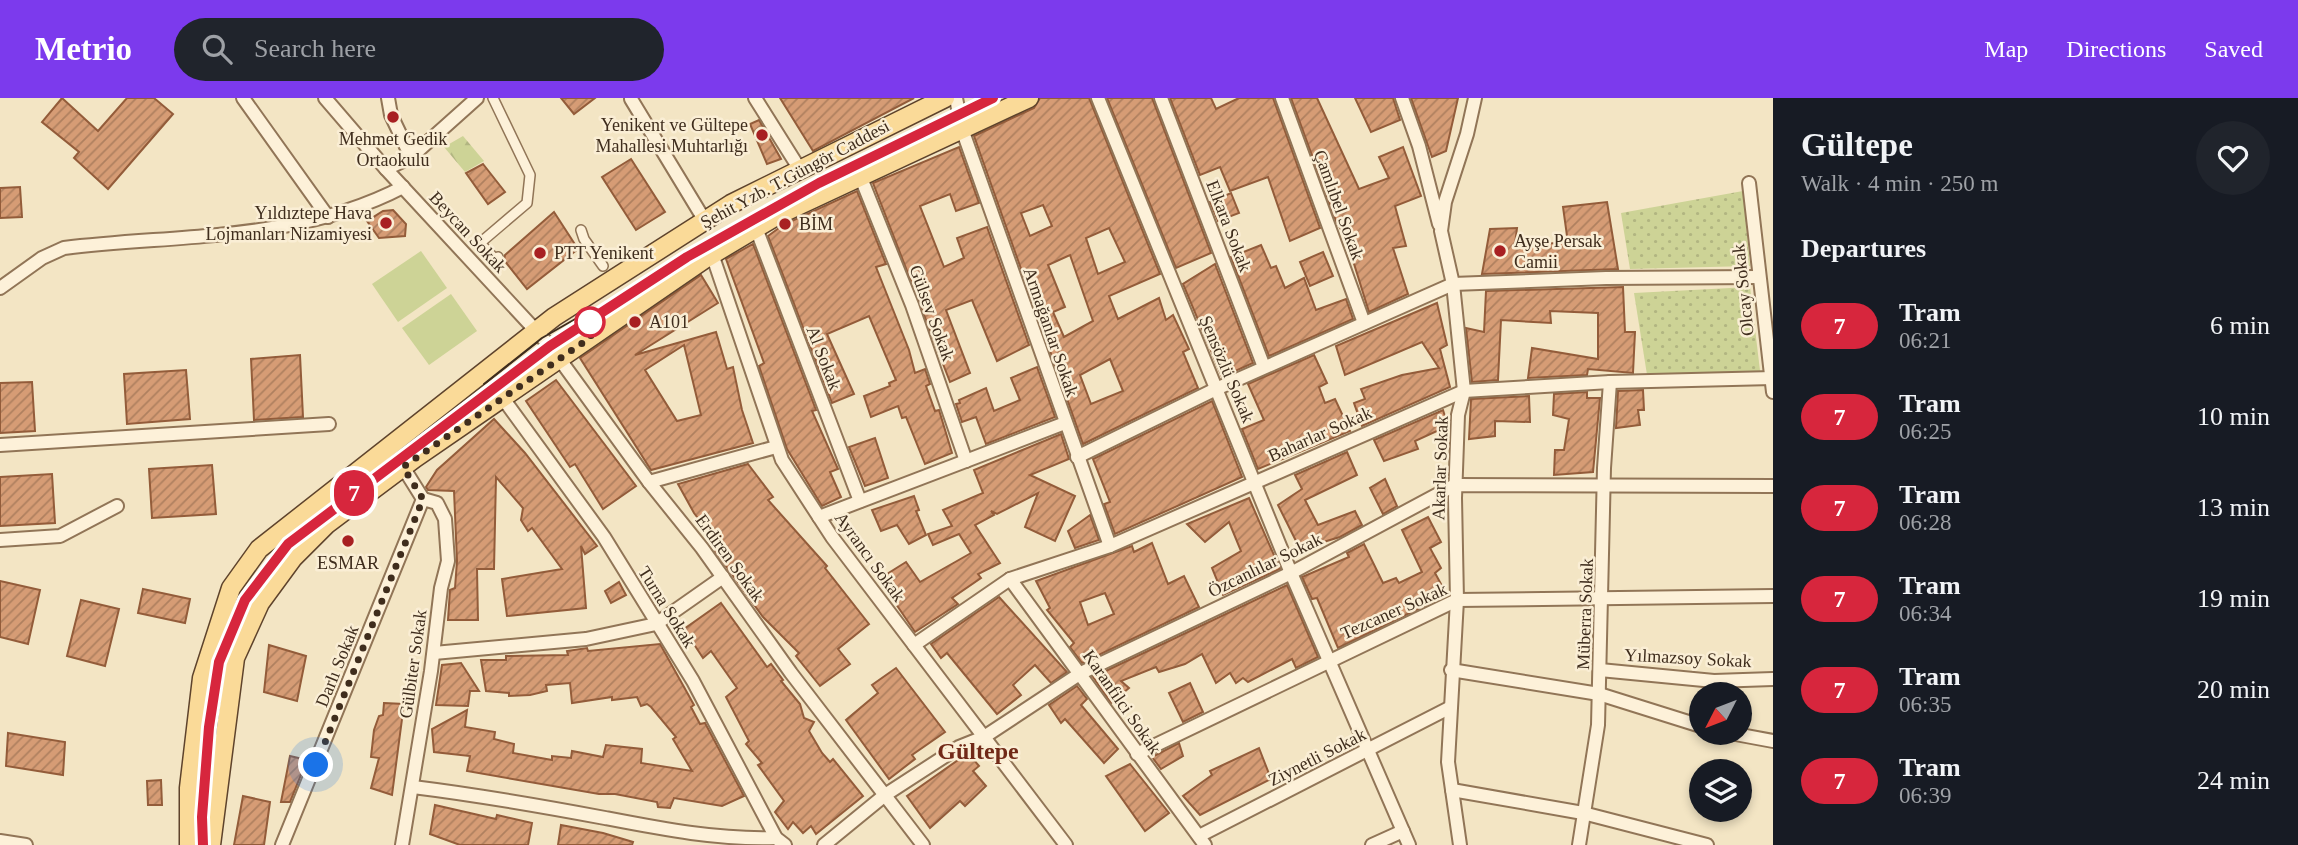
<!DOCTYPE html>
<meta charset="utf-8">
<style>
body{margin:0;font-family:Georgia,serif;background:#20242c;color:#f1f3f6;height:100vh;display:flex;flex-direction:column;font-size:26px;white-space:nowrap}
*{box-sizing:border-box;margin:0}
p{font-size:23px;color:#9ea1a6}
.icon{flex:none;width:38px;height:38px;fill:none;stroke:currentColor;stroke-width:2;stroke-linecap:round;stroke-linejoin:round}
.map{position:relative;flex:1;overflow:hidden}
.details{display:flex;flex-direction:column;background:#171b24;width:525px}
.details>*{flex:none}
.badge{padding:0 14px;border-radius:23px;font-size:24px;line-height:46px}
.needle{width:46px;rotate:228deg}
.tools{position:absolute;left:1689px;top:584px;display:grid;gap:14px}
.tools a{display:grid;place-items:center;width:63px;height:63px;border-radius:50%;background:#171b24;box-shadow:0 4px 10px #0003;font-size:35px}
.you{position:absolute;width:35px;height:35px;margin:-18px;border:5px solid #fff;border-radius:50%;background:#1a73e8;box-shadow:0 0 0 10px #1a73e833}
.map>.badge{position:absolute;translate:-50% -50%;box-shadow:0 0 0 4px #fff}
h2{padding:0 28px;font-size:26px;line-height:63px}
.round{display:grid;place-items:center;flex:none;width:74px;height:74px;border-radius:37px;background:#20242c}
.summary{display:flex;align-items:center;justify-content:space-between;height:119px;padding:0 28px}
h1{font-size:33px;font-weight:700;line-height:52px}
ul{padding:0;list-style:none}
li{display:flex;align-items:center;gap:21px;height:91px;padding:0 28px}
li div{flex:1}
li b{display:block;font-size:26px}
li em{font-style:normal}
li .badge{min-width:77px;font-weight:700;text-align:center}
header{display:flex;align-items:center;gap:42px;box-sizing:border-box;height:98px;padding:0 35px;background:#7c3aed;color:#fff}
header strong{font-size:33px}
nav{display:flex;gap:38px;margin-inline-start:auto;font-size:24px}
.search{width:490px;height:63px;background:#20242c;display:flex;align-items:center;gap:18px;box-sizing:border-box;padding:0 24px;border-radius:38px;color:#9ea1a6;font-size:26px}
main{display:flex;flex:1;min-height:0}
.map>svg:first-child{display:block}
</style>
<header>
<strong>Metrio</strong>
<div class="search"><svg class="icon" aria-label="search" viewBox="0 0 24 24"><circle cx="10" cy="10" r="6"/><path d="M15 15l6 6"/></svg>Search here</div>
<nav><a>Map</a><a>Directions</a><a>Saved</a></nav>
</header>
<main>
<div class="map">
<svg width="1773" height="747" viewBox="0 0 1773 747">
<defs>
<pattern id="green-dots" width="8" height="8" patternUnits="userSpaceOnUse" patternTransform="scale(1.75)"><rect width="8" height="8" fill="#cdd396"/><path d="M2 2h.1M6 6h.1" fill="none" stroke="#b1b581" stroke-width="1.8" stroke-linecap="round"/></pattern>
<pattern id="forest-firs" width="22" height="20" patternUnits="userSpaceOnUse" patternTransform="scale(1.75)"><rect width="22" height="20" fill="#cdd396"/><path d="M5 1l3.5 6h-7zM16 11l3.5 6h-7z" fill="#b1b581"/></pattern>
<pattern id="building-hatch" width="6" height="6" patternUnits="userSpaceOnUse" patternTransform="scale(1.75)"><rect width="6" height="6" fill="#d69c75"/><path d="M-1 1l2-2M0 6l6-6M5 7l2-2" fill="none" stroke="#af805f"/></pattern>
</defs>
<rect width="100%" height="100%" fill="#f3e5c4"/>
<g fill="url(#green-dots)">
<polygon points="1743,93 1750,168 1630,171 1621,115"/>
<polygon points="1750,189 1761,281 1648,283 1634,195"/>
</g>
<polygon fill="url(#forest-firs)" points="463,38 484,63 465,74 444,49"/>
<g fill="#cdd396">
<polygon points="421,153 447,190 398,224 372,186"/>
<polygon points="451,196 477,233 429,267 402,230"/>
</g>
<g fill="url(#building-hatch)" stroke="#935c3a" stroke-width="2" fill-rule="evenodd">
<polygon points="62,0 98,33 127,0 154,0 173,16 108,91 74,60 79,54 42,24"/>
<polygon points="561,0 595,0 574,16"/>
<polygon points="780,0 914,0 813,53"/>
<path d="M 1040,0 L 1089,0 L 1160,176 L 1109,198 L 1118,221 L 1159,200 L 1166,222 L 1173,217 L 1189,251 L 1183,254 L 1198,290 L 1083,346 L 974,38 L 1034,10 ZM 1043,107 L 1052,128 L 1030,138 L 1021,115 ZM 1109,130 L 1125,164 L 1098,176 L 1086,140 ZM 1070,157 L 1093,223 L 1064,239 L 1053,214 L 1065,209 L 1048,167 ZM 1110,261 L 1123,293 L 1091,306 L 1080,277 Z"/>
<polygon points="1107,0 1152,0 1211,155 1176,170"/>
<polygon points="1170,0 1211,0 1216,11 1239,0 1273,0 1320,130 1290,143 1268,79 1230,93 1220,69 1200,77"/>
<polygon points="1291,0 1317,0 1359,91 1389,80 1379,59 1403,49 1421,98 1395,108 1406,148 1393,150 1408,196 1369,214 1346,140 1336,123"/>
<polygon points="1355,0 1393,0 1400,22 1371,34"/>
<polygon points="1411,0 1458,0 1446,53 1432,59"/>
<polygon points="759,22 781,61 767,66 750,26"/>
<polygon points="959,49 979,105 956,113 950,96 920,108 944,169 964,160 957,140 987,129 1029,247 997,263 972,202 946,212 970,275 950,284 873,85"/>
<polygon points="631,61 665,114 636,132 602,79"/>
<polygon points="483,66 505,94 488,106 466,75"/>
<polygon points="20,89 22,119 0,120 0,90"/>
<polygon points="857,93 886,166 876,169 909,252 915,275 925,271 930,286 926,288 935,313 939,312 952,355 925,366 906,319 902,320 898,308 871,319 864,298 890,288 889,285 896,282 869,218 827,236 854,296 832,305 768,138 783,127"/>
<polygon points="1231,95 1239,115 1218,123 1210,104"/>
<polygon points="1607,104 1618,171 1482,176 1490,131 1517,130 1515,146 1568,145 1563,109"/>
<polygon points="393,112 406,126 405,138 379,140 367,123 383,113"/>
<polygon points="554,114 578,151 527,191 504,162 505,157"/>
<polygon points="753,146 816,312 812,313 838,371 830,374 841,399 822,408 787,351 759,268 764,265 726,161"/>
<polygon points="1261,147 1271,170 1276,168 1285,190 1304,180 1316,212 1346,201 1353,221 1269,258 1231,159"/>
<polygon points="1323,154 1333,178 1310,188 1300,164"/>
<polygon points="1215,166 1253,265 1222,279 1183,186"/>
<path d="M 701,177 L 718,205 L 635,257 L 716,234 L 727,271 L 733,269 L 742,312 L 753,345 L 651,372 L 580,260 ZM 684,247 L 701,317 L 677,323 L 645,272 Z"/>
<polygon points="1623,189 1625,234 1635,234 1633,275 1588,271 1587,277 1528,280 1532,250 1598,261 1598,215 1550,213 1551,225 1501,222 1498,282 1472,284 1466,230 1484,234 1486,193"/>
<polygon points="1437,205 1447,247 1440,251 1450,289 1362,328 1354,305 1365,301 1361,291 1402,277 1439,270 1422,244 1345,277 1336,248"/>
<polygon points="300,257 303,319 254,322 251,261"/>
<polygon points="1314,257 1327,285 1319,289 1325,305 1335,301 1350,333 1258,371 1242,331 1264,322 1248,286"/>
<polygon points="1037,269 1055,319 986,346 976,319 962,324 956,306 960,305 959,302 986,290 994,313 1020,302 1011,280"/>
<polygon points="186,272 190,321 127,326 124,276"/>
<polygon points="556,282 636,388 603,411 575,366 570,369 526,303"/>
<polygon points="32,284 35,333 0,335 0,285"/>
<polygon points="1643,292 1644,312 1638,312 1640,327 1616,330 1618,293"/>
<polygon points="1587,294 1587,300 1600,300 1593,374 1554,377 1555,352 1564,352 1569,321 1553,317 1554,296"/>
<polygon points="1529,298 1530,324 1495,323 1495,338 1469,341 1471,301"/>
<polygon points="1212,303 1242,379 1115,436 1104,406 1110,404 1093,361"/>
<polygon points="1443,312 1448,328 1415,343 1418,351 1384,363 1374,342"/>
<polygon points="494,321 525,355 597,448 585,456 581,448 586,510 507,518 502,481 562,471 532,430 528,433 521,422 523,410 496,379 494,471 477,471 478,522 448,522 450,492 455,490 457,463 454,393 428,392 426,389 437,372"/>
<polygon points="1061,336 1069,361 1030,377 1075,398 1055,443 1025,429 1038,395 997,416 991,413 994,417 975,427 1000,465 978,476 981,480 952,500 958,506 915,534 879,481 906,464 920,484 971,455 959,436 933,447 928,436 952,428 943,412 983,395 974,372"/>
<polygon points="875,340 888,380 865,388 849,349"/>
<polygon points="1347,354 1357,377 1305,402 1318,427 1355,413 1362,427 1340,439 1300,451 1278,407 1302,391 1295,377"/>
<polygon points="748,366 773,399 768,402 827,468 825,470 869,526 838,551 850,566 820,588 796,558 799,555 763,519 715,453 720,449 694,415 678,386"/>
<polygon points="212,367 216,416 152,420 149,371"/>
<polygon points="52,376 55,425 0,428 0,379"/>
<polygon points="1385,381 1397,408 1383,416 1370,390"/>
<polygon points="914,398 919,412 916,413 926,437 909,446 897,427 881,433 872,412"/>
<polygon points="1249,400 1280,471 1223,497 1212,470 1241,453 1229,424 1205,444 1187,426"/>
<polygon points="1090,417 1099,442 1075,450 1068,433"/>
<polygon points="1428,419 1441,444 1430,450 1441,470 1435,475 1447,497 1338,550 1317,500 1312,501 1302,479 1349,459 1347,455 1364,446 1383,485 1396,480 1399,485 1422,474 1402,432"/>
<path d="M 1152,445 L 1168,486 L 1184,478 L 1199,509 L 1082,565 L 1070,549 L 1074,545 L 1047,512 L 1050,510 L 1036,483 L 1132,448 L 1134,454 ZM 1105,495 L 1114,516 L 1088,527 L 1080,504 Z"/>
<polygon points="0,483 40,492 28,546 0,539"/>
<polygon points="619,484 626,497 611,505 605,493"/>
<polygon points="1287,487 1318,559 1296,570 1292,561 1248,584 1243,580 1236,585 1230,575 1216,585 1202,556 1185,566 1159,574 1156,569 1121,583 1129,590 1111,605 1093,579"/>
<polygon points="143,491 190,501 185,525 138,515"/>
<polygon points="999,499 1067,574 1051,585 1035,567 1013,587 1021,597 997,616 947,555 941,560 931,546"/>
<polygon points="81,502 119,511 105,568 67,558"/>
<polygon points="721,505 767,569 771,566 783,582 781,583 800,606 804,620 814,624 809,633 822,655 830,664 833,661 863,698 816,736 811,728 803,735 793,724 788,731 775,714 784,703 758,667 762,665 746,646 749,643 726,599 737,590 711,553 703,560 684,531"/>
<polygon points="660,546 694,607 691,609 700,626 705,625 744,698 722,708 674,700 670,710 658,709 657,704 615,696 599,696 467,673 470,658 434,654 432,631 467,612 465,629 495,634 494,641 514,646 513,655 552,662 552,658 571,660 572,653 603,659 606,647 642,651 641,665 692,673 673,641 676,639 651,609 647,606 641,608 637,599 612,602 612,599 572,605 570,585 546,587 547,593 530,597 509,598 509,595 486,593 481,562 506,562 506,558 568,557 567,553 587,550 588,553"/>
<polygon points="269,547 306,558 297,603 264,594"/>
<polygon points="461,565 479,593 470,593 468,608 436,607 442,567"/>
<polygon points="896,570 945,634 912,657 915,661 889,681 846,622 878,595 872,587"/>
<polygon points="1190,585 1203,614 1183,624 1169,595"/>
<polygon points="1077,588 1087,601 1081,607 1118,651 1104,665 1065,621 1061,625 1049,607"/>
<polygon points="384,605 404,606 392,697 371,690 379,660 371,659 374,632 379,618 383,617"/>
<polygon points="8,635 65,644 63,677 6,668"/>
<polygon points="1179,645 1183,658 1161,671 1152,659"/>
<polygon points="1259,650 1271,681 1200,717 1183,698 1212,677 1210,673"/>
<polygon points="968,655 979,668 973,673 986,688 965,708 960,703 930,730 907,698"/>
<polygon points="290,658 307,662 290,704 281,704"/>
<polygon points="1130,666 1169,715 1145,733 1106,678"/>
<polygon points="161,682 162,707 148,707 147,683"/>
<polygon points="243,698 270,704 264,747 234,747"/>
<polygon points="435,707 496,721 497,717 532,725 528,747 460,747 430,736"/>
<polygon points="561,727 603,735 633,744 632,747 558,747"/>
</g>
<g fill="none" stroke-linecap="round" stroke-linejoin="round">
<defs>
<g id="pedestrian">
<polyline points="493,0 530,77 527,105 480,145 495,161 498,159"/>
<polyline points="581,132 584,141 603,168"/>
</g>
<g id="minor">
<polyline points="243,0 328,119"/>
<polyline points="325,0 386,71 550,248 649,384 702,450 791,575 923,747"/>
<polyline points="388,0 391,17 411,59"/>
<polyline points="755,0 799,70"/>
<polyline points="956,0 962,31 1110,448"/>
<polyline points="1098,0 1291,475 1409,747"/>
<polyline points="1161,0 1264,269"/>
<polyline points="1282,0 1364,225"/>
<polyline points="1402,0 1419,48 1439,126"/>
<polyline points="631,1 705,123"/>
<polyline points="386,71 411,59 477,0"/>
<polyline points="861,80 912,207 966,363"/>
<polyline points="1749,85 1773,294"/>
<polyline points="756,130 860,403"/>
<polyline points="712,156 782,362 832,439 1066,747"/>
<path d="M 0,190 L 42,160 L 64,150 C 178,136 298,144 403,89"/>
<polyline points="502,299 604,439 693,583 776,740 785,747"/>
<polyline points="0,347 329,326"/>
<polyline points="1077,359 1216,291 1453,186 1606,180 1759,179"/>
<polyline points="403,369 423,401"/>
<polyline points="649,384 776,349"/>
<polyline points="819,419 1065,325"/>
<polyline points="0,442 60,438 117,408"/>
<polyline points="1010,481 1205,747"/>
<polyline points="914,547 1010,481 1110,448 1464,293 1610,284 1773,280"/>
<polyline points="434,555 586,541 656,526 723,479"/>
<polyline points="1451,572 1599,596 1701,628"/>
<polyline points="1600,572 1714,583 1773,581"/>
<polyline points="1730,635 1773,643"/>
<polyline points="1137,656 1457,502 1773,498"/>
<path d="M 413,689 C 478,697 541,708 605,720 C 662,731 718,742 776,740"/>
<polyline points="1452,692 1583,715 1707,747"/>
<polyline points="1199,738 1449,610"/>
<polyline points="0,743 26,747"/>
<polyline points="282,747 423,401"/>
<polyline points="402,747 431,573 441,490 448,463 445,421 437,405 423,401"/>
<polyline points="824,747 885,697 959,649 984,639 1081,575 1291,475 1455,387 1773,388"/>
<polyline points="1372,747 1403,733"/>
<polyline points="1460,747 1448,664 1457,502 1455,400 1458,317 1464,293 1453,186 1441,133 1445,104 1467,36 1475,0"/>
<polyline points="1579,747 1598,627 1604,370 1610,284"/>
</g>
<g id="primary">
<polyline points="189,747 189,690 202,580 231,490 259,451 554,219 731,106 945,0"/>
<polyline points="211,747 235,560 260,505 293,460 327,426 415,360 703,162 778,117 1029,0"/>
</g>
</defs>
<use href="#pedestrian" stroke="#917557" stroke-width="12"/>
<use href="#minor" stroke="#917557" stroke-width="16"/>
<use href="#primary" stroke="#5e432c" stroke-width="21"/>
<use href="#pedestrian" stroke="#fdf1d9" stroke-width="9"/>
<use href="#minor" stroke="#fdf1d9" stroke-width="12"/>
<use href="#primary" stroke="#fada98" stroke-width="18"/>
<g stroke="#3f2d1d" stroke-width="2">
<polyline points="484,286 542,240 584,216"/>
<polyline points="203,747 202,719 210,629 219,564 245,502 288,446 550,248 686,159 819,85 993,0"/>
</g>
</g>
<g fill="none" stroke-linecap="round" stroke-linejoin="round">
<defs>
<polyline id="line" points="203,747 202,719 209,629 219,564 245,502 288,446 550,248 687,159 819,85 993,0"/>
</defs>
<use href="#line" stroke="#fff" stroke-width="16"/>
<use href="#line" stroke="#d7263d" stroke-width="10"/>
<polyline stroke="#3f2d1d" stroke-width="7" stroke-dasharray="0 12.6" points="316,667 423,401 403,369 591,239 590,224"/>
</g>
<g fill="#a82022" stroke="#faeed5" stroke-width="2.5">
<circle cx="393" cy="19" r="7"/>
<circle cx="762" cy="37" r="7"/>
<circle cx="386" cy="125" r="7"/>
<circle cx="785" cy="126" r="7"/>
<circle cx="1500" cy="153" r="7"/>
<circle cx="540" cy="155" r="7"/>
<circle cx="635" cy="224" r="7"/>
<circle cx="348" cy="443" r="7"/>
</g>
<circle fill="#fff" stroke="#d7263d" stroke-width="3.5" cx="590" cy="224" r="14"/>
<g text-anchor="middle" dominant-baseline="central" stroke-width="5" stroke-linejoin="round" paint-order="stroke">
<g font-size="18" fill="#3f2d1d" stroke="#faeed5" text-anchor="start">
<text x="748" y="27" text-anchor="end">Yenikent ve Gültepe<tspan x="748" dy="21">Mahallesi Muhtarlığı</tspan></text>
<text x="393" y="41" text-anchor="middle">Mehmet Gedik<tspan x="393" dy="21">Ortaokulu</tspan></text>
<text x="372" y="115" text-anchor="end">Yıldıztepe Hava<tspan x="372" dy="21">Lojmanları Nizamiyesi</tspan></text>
<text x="799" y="126">BİM</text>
<text x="1514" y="143">Ayşe Persak<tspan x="1514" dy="21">Camii</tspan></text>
<text x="554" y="155">PTT Yenikent</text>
<text x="649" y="224">A101</text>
<text x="348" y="465" text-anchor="middle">ESMAR</text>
</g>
<g font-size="18" fill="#3f2d1d" stroke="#faeed5">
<text transform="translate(795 76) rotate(-28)">Şehit Yzb. T.Güngör Caddesi</text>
<text transform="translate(1339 107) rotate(70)">Çamlıbel Sokak</text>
<text transform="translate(1229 128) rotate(69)">Elkara Sokak</text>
<text transform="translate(468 134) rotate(47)">Beycan Sokak</text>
<text transform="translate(1743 192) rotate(-96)">Olcay Sokak</text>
<text transform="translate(932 215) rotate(70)">Gülsev Sokak</text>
<text transform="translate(1051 234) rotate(71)">Armağanlar Sokak</text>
<text transform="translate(824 260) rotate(69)">Al Sokak</text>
<text transform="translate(1227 271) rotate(67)">Şensözlü Sokak</text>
<text transform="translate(1320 336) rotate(-24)">Baharlar Sokak</text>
<text transform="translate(1440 370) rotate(-88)">Akarlar Sokak</text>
<text transform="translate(870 459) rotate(54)">Ayrancı Sokak</text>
<text transform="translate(730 460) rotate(54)">Erdiren Sokak</text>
<text transform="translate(1265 467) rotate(-26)">Özcanlılar Sokak</text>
<text transform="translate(667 509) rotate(58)">Turna Sokak</text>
<text transform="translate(1394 513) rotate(-24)">Tezcaner Sokak</text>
<text transform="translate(1585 516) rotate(-88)">Müberra Sokak</text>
<text transform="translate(1688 560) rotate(3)">Yılmazsoy Sokak</text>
<text transform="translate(413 566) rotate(-82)">Gülbiter Sokak</text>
<text transform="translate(337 568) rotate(-68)">Darlı Sokak</text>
<text transform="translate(1122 604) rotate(55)">Karanfilci Sokak</text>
<text transform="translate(1317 659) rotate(-27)">Ziynetli Sokak</text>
</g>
<g font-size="24" font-weight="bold" fill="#712917" stroke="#faeed5">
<text x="978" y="653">Gültepe</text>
</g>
</g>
</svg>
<div class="tools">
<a><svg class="needle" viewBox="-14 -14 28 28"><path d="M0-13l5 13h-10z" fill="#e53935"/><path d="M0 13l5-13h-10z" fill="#9ea1a6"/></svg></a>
<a><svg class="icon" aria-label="layers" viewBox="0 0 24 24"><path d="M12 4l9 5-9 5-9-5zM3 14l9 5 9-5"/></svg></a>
</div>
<div class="you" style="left:316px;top:667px"></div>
<b class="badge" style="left:354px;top:395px;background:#d7263d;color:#fff">7</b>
</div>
<section class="details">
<div class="summary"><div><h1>Gültepe</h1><p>Walk · 4 min · 250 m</p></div><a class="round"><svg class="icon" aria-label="heart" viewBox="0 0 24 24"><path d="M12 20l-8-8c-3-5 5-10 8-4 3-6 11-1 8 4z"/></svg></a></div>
<h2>Departures</h2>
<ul>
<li><span class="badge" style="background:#d7263d;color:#fff">7</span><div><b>Tram</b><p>06:21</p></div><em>6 min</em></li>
<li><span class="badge" style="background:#d7263d;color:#fff">7</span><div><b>Tram</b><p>06:25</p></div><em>10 min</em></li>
<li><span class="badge" style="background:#d7263d;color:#fff">7</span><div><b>Tram</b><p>06:28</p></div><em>13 min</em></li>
<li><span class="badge" style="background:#d7263d;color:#fff">7</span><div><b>Tram</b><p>06:34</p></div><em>19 min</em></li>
<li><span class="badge" style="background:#d7263d;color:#fff">7</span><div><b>Tram</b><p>06:35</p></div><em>20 min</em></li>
<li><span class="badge" style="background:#d7263d;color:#fff">7</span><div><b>Tram</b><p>06:39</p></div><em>24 min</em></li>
</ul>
</section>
</main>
